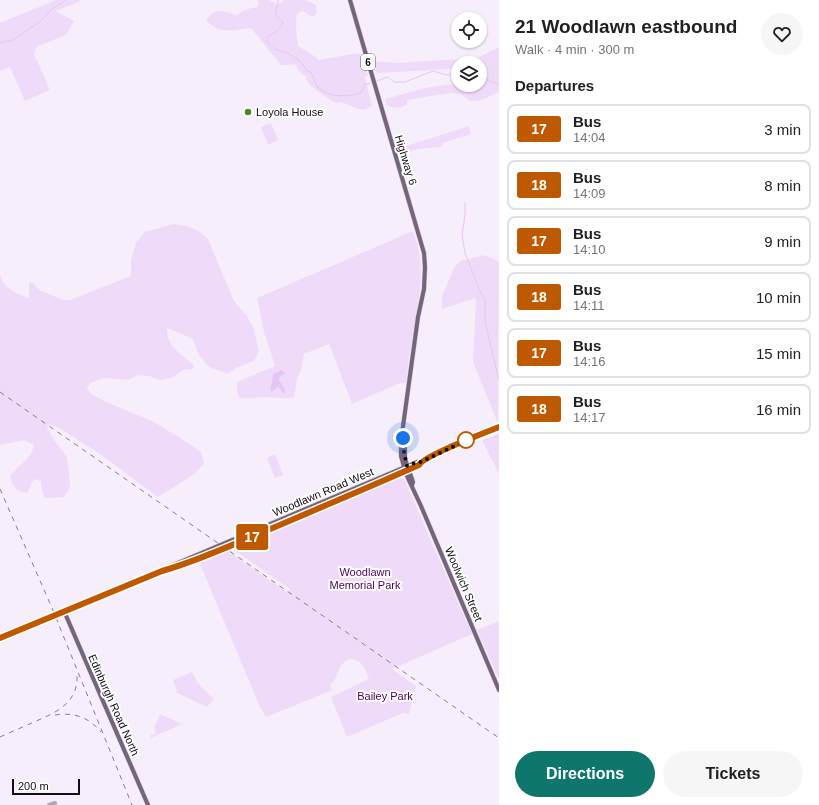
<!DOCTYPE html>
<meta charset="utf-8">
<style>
body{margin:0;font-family:Helvetica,sans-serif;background:#f6f6f6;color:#202124;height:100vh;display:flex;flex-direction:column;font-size:15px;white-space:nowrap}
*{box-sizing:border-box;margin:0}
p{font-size:13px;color:#757577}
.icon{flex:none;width:22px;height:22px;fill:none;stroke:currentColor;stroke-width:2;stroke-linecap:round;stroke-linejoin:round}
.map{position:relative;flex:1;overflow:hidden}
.panel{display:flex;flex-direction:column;background:#fff;width:320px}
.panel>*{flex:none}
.badge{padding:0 8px;border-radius:3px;font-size:14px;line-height:26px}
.tools{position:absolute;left:451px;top:12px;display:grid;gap:8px}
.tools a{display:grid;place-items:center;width:36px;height:36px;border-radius:50%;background:#fff;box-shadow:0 1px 3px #0004;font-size:20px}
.scale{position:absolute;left:12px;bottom:10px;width:68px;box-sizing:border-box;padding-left:4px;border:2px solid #140d17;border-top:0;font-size:11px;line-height:14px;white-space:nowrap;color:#140d17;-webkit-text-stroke:3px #fff;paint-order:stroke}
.you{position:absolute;width:20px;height:20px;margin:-10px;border:3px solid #fff;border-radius:50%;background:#1a73e8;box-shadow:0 0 0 6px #1a73e833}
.map>.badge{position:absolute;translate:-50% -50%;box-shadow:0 0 0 2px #fff}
h2{padding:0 16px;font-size:15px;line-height:36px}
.round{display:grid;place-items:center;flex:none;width:42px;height:42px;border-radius:21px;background:#f6f6f6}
.overview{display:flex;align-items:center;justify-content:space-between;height:68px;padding:0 16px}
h1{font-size:19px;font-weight:600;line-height:30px}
.cta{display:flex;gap:8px;margin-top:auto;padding:8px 16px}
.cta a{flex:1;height:46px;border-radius:24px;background:#0f766e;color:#fff;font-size:16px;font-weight:600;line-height:46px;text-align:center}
.cta a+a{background:#f6f6f6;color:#202124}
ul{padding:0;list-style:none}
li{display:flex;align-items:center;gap:12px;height:50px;margin:0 8px 6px;padding:0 8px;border:2px solid #e0e0e0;border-radius:8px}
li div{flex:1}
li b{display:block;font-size:15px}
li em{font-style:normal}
li .badge{min-width:44px;font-weight:700;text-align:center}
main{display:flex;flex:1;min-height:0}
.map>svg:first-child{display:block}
</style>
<main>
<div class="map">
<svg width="499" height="805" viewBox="0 0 499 805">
<rect width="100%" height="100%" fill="#f7eefb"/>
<g fill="#efdbf9" fill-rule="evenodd">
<polygon points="56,0 81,0 74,4 56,11 74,21 66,35 38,46 34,54 50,90 25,101 10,67 0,71 0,23"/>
<path d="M 257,0 L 269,0 L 277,4 L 282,2 L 283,0 L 305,0 L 316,5 L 317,13 L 312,17 L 303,11 L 297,14 L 296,28 L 298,46 L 316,57 L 318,60 L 359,53 L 365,64 L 368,76 L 365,77 L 372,106 L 364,110 L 359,109 L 341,102 L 335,103 L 319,92 L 309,84 L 306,79 L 307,76 L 305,76 L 301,73 L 302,72 L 299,71 L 294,63 L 292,65 L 281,65 L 251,28 C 235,30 218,35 206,20 C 217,6 222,11 236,15 L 247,9 L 257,7 L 259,3 Z"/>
<polygon points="499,47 499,92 479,101 470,101 461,94 450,93 407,100 407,105 398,108 387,106 385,99 425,88 444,85 458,84 480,85 480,63 458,63 458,72 451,69 377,73 373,61 396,63 477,58"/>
<polygon points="271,123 278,140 268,145 261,127"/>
<polygon points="469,126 471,134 443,143 441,147 418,149 410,151 400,148"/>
<path d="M 173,224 C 186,225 199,229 208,239 L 234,301 L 247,316 L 254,329 L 259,351 L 254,361 L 236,368 L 228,374 L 209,367 L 199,355 L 193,339 L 167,328 C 167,347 181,354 194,365 L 193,369 L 184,370 L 171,378 L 160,380 L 149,376 L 138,375 L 129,380 L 104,378 L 90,383 L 87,388 L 90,393 L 106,402 L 152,421 L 182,439 L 201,452 L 204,463 L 196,473 L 158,497 L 97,452 L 61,429 L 49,424 L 47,426 L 53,439 L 67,457 L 70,482 L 69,490 L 64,497 L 45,498 L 42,491 L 41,481 L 34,479 L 27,493 C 15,491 13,487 10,476 C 18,465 31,460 34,445 L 24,440 L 0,445 L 0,275 C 6,291 15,292 29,298 L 29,283 L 33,283 L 39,290 L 63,300 L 70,300 L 131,276 L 131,260 L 136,243 L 145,232 Z"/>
<path d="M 413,231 C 428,269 418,302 412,340 C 409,354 408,369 406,383 L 400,383 L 352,404 L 329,344 L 304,354 L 302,367 L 297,379 L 294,397 C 285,399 278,398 268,397 C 259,397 249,399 239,398 L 237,390 L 237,382 L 275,366 L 264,332 L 257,298 ZM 284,370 L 279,380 L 284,387 L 284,394 L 278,387 L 275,389 L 271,389 L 273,382 Z"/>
<polygon points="483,255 492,258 499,262 498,423 473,362 476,298 442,309 442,296 455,266 461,261"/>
<polygon points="499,435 499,474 483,442"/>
<polygon points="275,454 283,475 275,478 267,458"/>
<polygon points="400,477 404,479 472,634 392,669 416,686 409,714 403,713 347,737 331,697 369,679 364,667 360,662 352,659 347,660 341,665 335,679 330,686 333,690 266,717 260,707 200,564 202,559 226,550 288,593 290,589 231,548"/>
<polygon points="499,621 499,679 477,630"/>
<polygon points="192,672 197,682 214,699 207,707 175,692 177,691 173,680"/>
<polygon points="160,714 182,724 151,738 150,735 156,734 154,728"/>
</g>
<path fill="#e6c5f5" d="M 282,370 L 285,373 L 280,377 L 279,380 L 284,387 L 285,392 L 284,394 L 278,387 L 273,391 L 271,391 C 270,387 273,379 273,374 Z"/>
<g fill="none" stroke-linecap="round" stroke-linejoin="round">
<g stroke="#e6c5f5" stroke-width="1">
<path d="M 278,0 C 279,5 275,9 276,14 C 277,17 281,20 283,22 C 279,33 275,31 267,37 C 268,51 282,50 291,55 C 297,58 304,65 307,71 L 311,72 C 313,76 315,83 318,87 C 328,98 348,97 361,93 L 364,85 L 370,83"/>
<polyline points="0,43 13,40 41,21 52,9 66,0"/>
<polyline points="480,78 499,84"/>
<polyline points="377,81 388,77 394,82 405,82 433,71 447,75 458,75"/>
<polyline points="465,203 465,215 462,235 465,253 480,291 485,300 485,321 499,381"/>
<polyline points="483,441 499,435"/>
</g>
<defs>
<polyline id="minor" points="49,805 55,803"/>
<g id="major">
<polyline points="350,0 424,253 425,267 424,289 418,317 401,441 401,456 406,474 421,506 499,690"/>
<polyline points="403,438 405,441 405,459 413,482 412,485"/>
<polyline points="171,569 216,552 419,465 421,461"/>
<polyline points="64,611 148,805"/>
<polyline points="0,638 162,571 173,565 417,462 421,461 469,439 499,427"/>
</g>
</defs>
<use href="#minor" stroke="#d3cad7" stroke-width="4.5"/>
<use href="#major" stroke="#d3cad7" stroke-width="5"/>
<use href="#minor" stroke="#aea5b2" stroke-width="3.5"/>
<use href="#major" stroke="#75657c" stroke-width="4"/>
<g stroke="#877f8a" stroke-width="1" stroke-dasharray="5 5" stroke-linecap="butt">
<polyline points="0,392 499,738"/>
<polyline points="0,489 52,608 132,805"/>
<path d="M 55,715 C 73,712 89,717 101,732"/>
<path d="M 0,737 C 11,732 23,727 34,722 C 57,712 79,703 77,673"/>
</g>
</g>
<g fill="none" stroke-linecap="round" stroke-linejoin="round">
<defs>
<path id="line" d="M 0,638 L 162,571 C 194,562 225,548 256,535 C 310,512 365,489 419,465 C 425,455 485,433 499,427"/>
</defs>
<use href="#line" stroke="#fff" stroke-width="9"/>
<use href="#line" stroke="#bf5900" stroke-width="6"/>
<polyline stroke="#140d17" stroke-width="4" stroke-dasharray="0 7.2" points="403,438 405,441 404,452 407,466 417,462 421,462 469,439 466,440"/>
</g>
<circle fill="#4a8624" stroke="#fff" stroke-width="1.5" cx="248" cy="112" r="4"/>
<circle fill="#fff" stroke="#bf5900" stroke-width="2" cx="466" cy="440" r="8"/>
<g text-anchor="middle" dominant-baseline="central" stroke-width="4" stroke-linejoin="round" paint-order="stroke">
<rect fill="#fff" stroke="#5a565d" stroke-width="1" x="361" y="54" width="14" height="16" rx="3"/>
<g font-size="10" font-weight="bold" fill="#140d17">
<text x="368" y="62">6</text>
</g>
<g font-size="11" fill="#140d17" stroke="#fff" text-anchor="start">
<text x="256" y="112">Loyola House</text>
</g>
<g font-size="11" fill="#140d17" stroke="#fff">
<text transform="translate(406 160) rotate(73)">Highway 6</text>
<text transform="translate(323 492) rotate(-23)">Woodlawn Road West</text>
<text transform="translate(464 584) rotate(67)">Woolwich Street</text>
<text transform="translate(114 705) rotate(66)">Edinburgh Road North</text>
</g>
<g font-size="11" fill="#4c0064" stroke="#fff">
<text x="365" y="572">Woodlawn<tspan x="365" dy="13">Memorial Park</tspan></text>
<text x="385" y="696">Bailey Park</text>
</g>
</g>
</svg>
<div class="tools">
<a><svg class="icon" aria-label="locate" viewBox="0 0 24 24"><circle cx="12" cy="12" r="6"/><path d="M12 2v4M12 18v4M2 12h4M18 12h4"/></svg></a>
<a><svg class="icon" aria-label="layers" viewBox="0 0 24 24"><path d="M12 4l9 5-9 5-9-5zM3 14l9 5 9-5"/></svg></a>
</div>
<div class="scale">200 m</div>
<div class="you" style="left:403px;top:438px"></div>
<b class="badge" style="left:252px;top:537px;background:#bf5900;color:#fff">17</b>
</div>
<section class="panel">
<div class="overview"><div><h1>21 Woodlawn eastbound</h1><p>Walk · 4 min · 300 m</p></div><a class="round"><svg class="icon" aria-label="heart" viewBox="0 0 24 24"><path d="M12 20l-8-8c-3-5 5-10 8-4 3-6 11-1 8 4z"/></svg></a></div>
<h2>Departures</h2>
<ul>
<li><span class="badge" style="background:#bf5900;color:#fff">17</span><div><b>Bus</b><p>14:04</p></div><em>3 min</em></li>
<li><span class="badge" style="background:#bf5900;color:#fff">18</span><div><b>Bus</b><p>14:09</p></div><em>8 min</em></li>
<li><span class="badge" style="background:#bf5900;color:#fff">17</span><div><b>Bus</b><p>14:10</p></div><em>9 min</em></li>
<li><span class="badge" style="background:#bf5900;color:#fff">18</span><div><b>Bus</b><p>14:11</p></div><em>10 min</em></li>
<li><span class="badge" style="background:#bf5900;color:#fff">17</span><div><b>Bus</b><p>14:16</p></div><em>15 min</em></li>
<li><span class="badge" style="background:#bf5900;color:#fff">18</span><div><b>Bus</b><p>14:17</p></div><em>16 min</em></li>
</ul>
<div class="cta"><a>Directions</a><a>Tickets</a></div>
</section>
</main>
